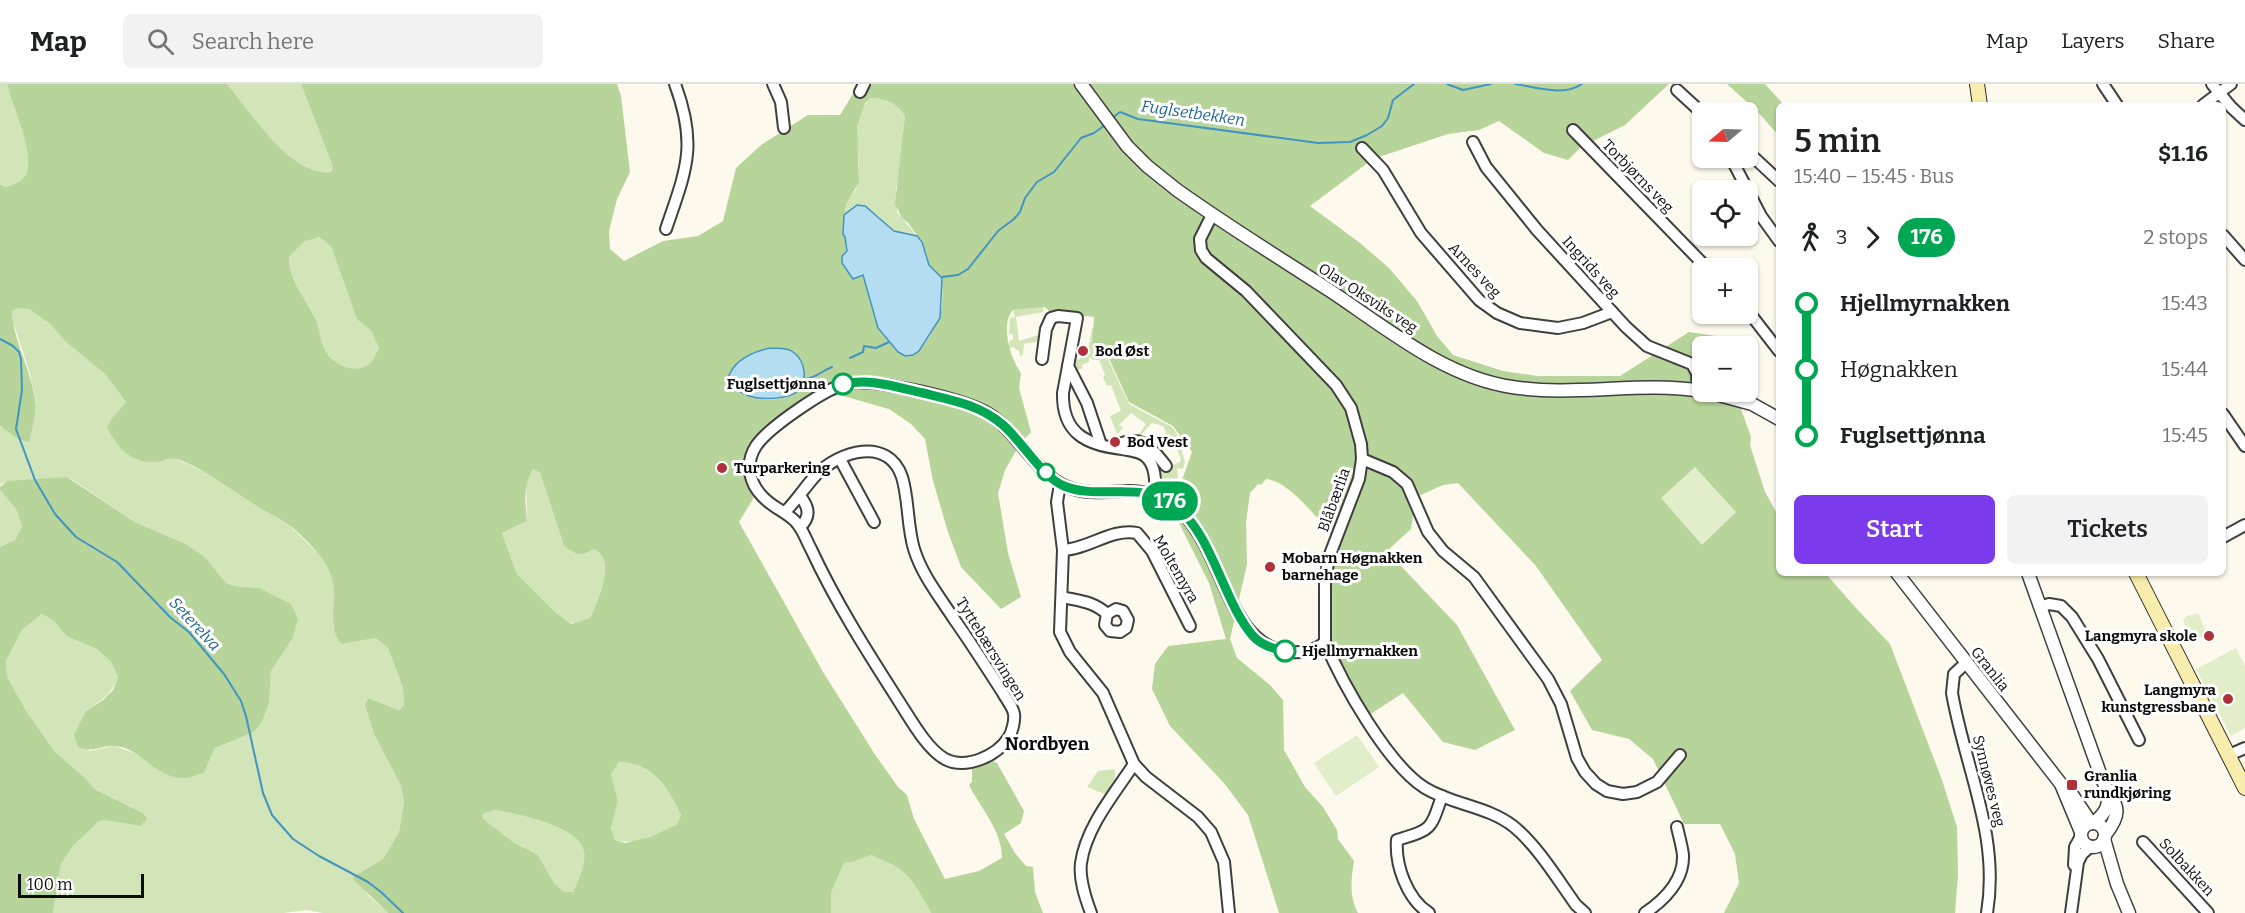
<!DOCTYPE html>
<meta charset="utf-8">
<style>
body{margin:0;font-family:Bitter,serif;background:#f2f2f2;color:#202124;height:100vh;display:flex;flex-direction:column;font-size:22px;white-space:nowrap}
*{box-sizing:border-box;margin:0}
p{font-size:20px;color:#757577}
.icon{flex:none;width:33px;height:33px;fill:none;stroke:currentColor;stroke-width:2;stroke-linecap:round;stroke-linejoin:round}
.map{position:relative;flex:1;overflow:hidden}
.side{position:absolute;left:1776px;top:18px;width:450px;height:474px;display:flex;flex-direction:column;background:#fff;border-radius:9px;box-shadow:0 2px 4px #0004}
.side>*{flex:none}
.badge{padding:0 12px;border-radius:20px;font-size:21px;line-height:39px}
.needle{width:39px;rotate:251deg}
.fabs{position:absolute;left:1692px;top:18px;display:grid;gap:12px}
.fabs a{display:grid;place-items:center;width:66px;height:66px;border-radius:9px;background:#fff;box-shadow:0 2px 4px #0004;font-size:30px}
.scale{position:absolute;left:18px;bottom:15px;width:126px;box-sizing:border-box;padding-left:6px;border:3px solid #0c0c0c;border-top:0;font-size:16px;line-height:21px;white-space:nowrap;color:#0c0c0c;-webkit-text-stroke:4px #fff;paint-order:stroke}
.map>.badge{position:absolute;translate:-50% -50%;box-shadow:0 0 0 3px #fff}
.legs{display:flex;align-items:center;gap:9px;height:66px;padding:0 18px;font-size:20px}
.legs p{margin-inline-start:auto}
.head{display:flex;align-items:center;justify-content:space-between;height:102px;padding:0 18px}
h1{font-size:33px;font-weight:600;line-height:45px}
.primary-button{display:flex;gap:12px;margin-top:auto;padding:12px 18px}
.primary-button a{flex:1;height:69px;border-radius:9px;background:#7c3aed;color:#fff;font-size:24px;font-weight:600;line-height:69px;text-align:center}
.primary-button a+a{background:#f2f2f2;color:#202124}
ul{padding:0 18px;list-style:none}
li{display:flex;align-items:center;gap:21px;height:66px;font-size:22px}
li i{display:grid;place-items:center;width:9px;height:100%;margin:0 8px;background:currentColor}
li i::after{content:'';width:15px;height:15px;margin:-8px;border:4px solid;border-radius:50%;background:#fff}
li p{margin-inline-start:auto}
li:first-child i{background:linear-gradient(#0000 50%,currentColor 0)}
li:last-child i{background:linear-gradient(currentColor 50%,#0000 0)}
header{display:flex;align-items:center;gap:36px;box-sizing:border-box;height:84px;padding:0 30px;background:#fff;border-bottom:2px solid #e0e0e0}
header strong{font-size:28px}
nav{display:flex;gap:33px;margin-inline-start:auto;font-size:21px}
.search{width:420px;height:54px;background:#f2f2f2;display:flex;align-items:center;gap:15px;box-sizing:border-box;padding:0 21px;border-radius:9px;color:#757577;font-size:22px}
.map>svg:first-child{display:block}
</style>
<header>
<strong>Map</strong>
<div class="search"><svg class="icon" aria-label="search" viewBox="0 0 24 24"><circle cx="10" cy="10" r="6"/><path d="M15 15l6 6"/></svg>Search here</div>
<nav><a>Map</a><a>Layers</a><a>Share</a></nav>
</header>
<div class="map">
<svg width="2245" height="829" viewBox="0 0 2245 829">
<rect width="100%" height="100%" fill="#fdf9ec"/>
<g fill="#d2e5b9">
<path d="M 0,0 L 7,0 C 12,22 37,73 25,92 C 21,99 12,100 5,103 L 0,100 Z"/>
<path d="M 227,0 L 301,0 L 333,83 L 331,88 C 292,94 250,27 227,0 Z"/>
<path d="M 871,14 C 885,14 898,20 905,32 L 900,88 L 896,104 L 897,128 L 917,152 L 894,147 L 877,131 L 844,131 C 846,124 847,118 850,113 C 851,112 856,106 856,105 C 867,76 843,38 871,14 Z"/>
<path d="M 319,153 L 331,162 L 357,234 L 371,247 L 379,264 C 376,268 373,277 369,280 C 356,290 337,282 328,271 C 321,262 320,246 316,236 C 306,215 289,197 289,173 L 304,158 Z"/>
<path d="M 18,223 L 29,225 L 50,240 L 67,259 L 105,290 L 126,318 L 113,333 L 154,378 L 175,374 L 215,393 L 291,443 L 324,475 L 333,495 L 335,512 L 333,543 L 342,560 L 376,554 L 388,564 L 403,604 L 404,621 L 399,626 L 370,614 L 375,652 L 401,702 L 404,718 L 399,748 L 383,775 L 354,792 L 370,813 L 388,829 L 323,829 L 306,826 L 284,829 L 53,829 L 61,780 L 73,762 L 98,738 L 103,736 L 140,742 L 143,729 L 96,706 L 82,691 L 55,668 L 26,627 L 7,592 L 6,577 L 22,546 L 42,530 L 54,537 L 66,552 L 97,565 L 111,578 L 118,593 C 112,610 101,617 86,627 L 89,667 L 114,662 L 141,671 L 162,688 L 204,689 L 215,664 L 254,648 L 269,620 L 271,587 L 292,555 L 259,504 L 234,502 L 226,499 L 205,473 L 186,460 L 135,438 L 73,396 L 67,393 L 1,400 L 0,403 L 0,342 L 1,344 L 36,317 L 30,290 L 13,238 L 12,227 Z"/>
<polygon points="1043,223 1043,228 1016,233 1019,257 1038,251 1038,247 1045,245 1041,257 1024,260 1023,271 1020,272 1019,266 1016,266 1014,263 1009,264 1010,256 1013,256 1013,250 1009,250 1010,234 1015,233 1013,226"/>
<polygon points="1092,244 1095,245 1099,261 1106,271 1129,320 1172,343 1177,350 1185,378 1183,385 1177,384 1178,394 1161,399 1135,360 1166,384 1180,378 1181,375 1175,360 1161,364 1160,362 1165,354 1163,352 1166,348 1163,342 1152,339 1137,355 1137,353 1146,340 1131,329 1119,341 1123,344 1117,350 1110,332 1121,327 1111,301 1107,302 1103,293 1105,291 1099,276 1093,276 1089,273 1089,278 1082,281 1083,284 1074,287 1072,276 1080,275 1083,268 1088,267"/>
<path d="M 533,385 L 540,389 L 564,462 L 584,470 L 594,465 C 617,476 598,517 590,534 L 573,540 L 556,529 L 517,490 L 502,449 L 527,437 L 526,395 Z"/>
<polygon points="0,406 16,425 22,442 15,456 0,463"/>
<path d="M 619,678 C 652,678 668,703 681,731 L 676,741 C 657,750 637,762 615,756 L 611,744 L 618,717 L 611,690 Z"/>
<polygon points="1115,685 1115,695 1105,710 1087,703 1098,687"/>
<path d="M 495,726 C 516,730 581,742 584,768 C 586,781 578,797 573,808 L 564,808 L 554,799 L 538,771 L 513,758 L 481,734 L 483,730 Z"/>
<path d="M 872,771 C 878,775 882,776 889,779 C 910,788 921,810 931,829 L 831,829 L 831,809 L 844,779 L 853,778 Z"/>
</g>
<g fill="#b7d49a" fill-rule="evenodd">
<path d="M 7,0 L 227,0 C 250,27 292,94 331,88 L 333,83 L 301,0 L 617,0 L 621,12 L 630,88 L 617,115 L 609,147 L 610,165 L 624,177 L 663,157 L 698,152 L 723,137 L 736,84 L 761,61 L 808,31 L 840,31 L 859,0 L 1669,0 L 1625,41 L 1581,63 L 1568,76 L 1544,69 L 1499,37 L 1479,46 L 1448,50 L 1373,75 L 1310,122 L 1360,159 L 1389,184 L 1417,217 L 1437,252 L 1453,271 L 1503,287 L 1537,292 L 1620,292 L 1689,248 L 1723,253 L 1725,262 L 1702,262 L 1702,308 L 1735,308 L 1751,353 L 1750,361 L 1765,408 L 1779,433 L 1779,489 L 1825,489 L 1856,524 L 1890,560 L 1942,696 L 1957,743 L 1958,791 L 1955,829 L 1724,829 L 1739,799 L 1735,770 L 1720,740 L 1684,740 L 1653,675 L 1629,655 L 1592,646 L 1570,607 L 1602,576 L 1536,482 L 1458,399 L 1443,401 L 1416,413 L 1411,445 L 1390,464 L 1398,479 L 1457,541 L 1515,646 L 1475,666 L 1443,658 L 1403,609 L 1369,631 C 1354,608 1335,580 1331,552 C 1329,535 1330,517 1331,501 C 1333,476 1340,466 1326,443 C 1311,428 1288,397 1266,395 L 1261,401 L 1258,400 L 1250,409 L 1246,438 L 1247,480 L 1230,555 L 1237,574 L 1270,601 L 1283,616 L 1284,666 L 1305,703 L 1323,723 L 1337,746 L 1338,755 L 1354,777 C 1351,795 1349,812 1358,829 L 1279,829 L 1248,731 L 1224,699 L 1170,642 L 1152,605 L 1155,580 L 1168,562 L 1226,555 L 1209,499 L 1175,431 L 1182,396 L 1192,368 L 1173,342 L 1129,318 L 1106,268 L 1092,264 L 1094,233 L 1050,228 L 1045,223 L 1013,226 C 1000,240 1010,274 1021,289 L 1019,304 L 1031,348 L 1020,360 L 1005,386 L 998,409 L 1008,469 L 1021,513 L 1001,525 L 961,483 L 948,448 L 933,397 L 925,355 L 911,340 L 889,325 L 840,311 L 821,314 L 781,337 L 758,367 L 750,393 L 753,415 L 739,438 L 823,588 L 874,669 L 898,703 L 907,711 L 914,735 L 945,795 L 979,787 L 1002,774 C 1002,746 981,725 969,701 L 972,698 L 972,685 L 990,676 L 997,679 L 1024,727 L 1021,739 L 1004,750 L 1015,769 L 1026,782 L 1033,783 L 1035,808 L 1043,829 L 931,829 C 921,810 910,788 889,779 C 882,776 878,775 872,771 L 853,778 L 844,779 L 831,809 L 831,829 L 388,829 L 353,795 L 354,792 L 383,775 L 399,748 L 404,718 L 401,702 L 375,652 L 365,621 L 369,614 L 399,626 L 404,621 L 403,604 L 388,564 L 376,554 L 342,560 C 325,544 339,515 332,494 C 326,474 308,458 293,444 C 281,435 266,428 254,420 C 229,404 206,386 178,375 C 171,373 163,377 156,378 C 131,380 117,363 107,343 L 113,333 L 126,318 L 105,290 L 67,259 L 50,240 L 29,225 L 18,224 L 12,227 C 13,257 31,285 35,315 C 37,328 32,345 29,358 L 18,355 L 0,342 L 0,100 L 5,103 C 13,100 21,99 25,92 C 37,73 12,22 7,0 ZM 871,14 C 885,14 898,20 905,32 L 895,120 L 902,134 L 908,139 L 922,158 L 929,181 L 942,194 C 942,204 943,217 941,227 C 939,237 923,267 914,270 C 911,272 908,271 905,271 L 889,258 L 844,131 L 847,119 L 859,98 L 857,42 L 865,19 ZM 319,153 L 331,162 L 357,235 L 371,247 L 379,264 C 376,268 373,277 369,280 C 356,290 337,282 328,271 C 321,262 320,246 316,236 C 306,215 289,197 289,173 L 304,158 ZM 762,266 L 804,295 C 792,324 752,319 732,301 L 730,288 L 747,272 ZM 533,385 L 540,389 L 564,462 L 577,470 L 584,470 L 594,465 C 617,476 598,517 590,534 L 572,540 L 556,529 L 517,490 L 502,449 L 527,437 C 525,418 523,401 533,385 ZM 619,678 C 652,678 668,703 681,731 L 676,741 L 650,753 L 625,759 L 615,756 L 611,744 L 618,717 L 611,690 ZM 495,726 C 516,730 581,742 584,768 C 586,781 578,797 573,808 L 564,808 L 554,799 L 538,771 L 513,758 L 482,734 L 483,730 Z"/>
<polygon points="1727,0 1765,0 1784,21 1779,21 1779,52 1758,28"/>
<path d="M 67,393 L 135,438 L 186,460 L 205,473 L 226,499 L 234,502 L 259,504 L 291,520 L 298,535 L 292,555 L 271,587 L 269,620 L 262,637 L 254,648 L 215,664 L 204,689 C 197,690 188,695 181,694 C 155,693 141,664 115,662 C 100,661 95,669 78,663 L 74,651 L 86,627 L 103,616 L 113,606 L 118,593 L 111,578 L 97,565 L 66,552 L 54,537 L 42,530 L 22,546 L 6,577 L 7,592 L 26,627 L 55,668 L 82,691 L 96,706 L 143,729 L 147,735 L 140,742 L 103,736 L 98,738 L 73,762 L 61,780 L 53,829 L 0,829 L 0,463 L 15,456 L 22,442 L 16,425 L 0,406 L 0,403 L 8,397 Z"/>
</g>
<g fill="#e2edca">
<polygon points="1695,383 1736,428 1702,461 1661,414"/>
<polygon points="2194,530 2199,530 2206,549 2197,556 2191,555 2183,536 2187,532"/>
<polygon points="2236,564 2245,582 2245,644 2231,652 2196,585"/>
<polygon points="1357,651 1379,683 1336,712 1314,679"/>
</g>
<g fill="#b5ddf1" stroke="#4294c2" stroke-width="1.5">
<polygon points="857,121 865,122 894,147 917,152 922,158 929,181 942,194 940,234 919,267 913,271 905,272 898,268 878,244 863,191 853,195 842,179 842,172 847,167 845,153 843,150 844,131"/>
<path d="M 770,264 C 777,265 787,263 793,268 C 806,277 809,300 795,309 C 790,313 783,313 777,314 C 756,316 740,313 728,295 C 733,276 752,268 770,264 Z"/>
</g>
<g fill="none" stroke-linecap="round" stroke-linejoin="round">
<g stroke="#4294c2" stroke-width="2">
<polyline points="1447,0 1463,6 1491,0"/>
<path d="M 1515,0 C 1536,3 1563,13 1582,0"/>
<polyline points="1111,35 1120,28 1138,35 1318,59 1350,58 1367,51 1382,42 1388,34 1393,16 1414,0"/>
<polyline points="942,193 958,191 968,185 998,147 1014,135 1020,128 1025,114 1037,98 1054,88 1081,54 1094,49 1105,41"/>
<polyline points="0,255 13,262 19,268 21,275 22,306 16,345 35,396 55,430 76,453 117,478 171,534 189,548 224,590 241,617 246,632 263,709 272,731 293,755 319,772 368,798 381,808 403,829"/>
<polyline points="850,274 863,268 864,262 876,264 889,258"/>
<path d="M 804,295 C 817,294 821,287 832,283"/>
</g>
<defs>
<g id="minor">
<polyline points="773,0 781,18 784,44"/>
<polyline points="2103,0 2117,21"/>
<polyline points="2212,0 2231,23 2245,36"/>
<polyline points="1677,6 1702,29"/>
<polyline points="860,8 864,0"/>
<polyline points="2203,21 2231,0"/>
<polyline points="1573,46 1707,184"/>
<polyline points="1473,58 1486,83 1537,146 1626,243 1647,262 1692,280 1697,289 1698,306"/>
<polyline points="1362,64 1383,86 1421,149 1479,216 1497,229 1520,239 1558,244 1583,239 1612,228"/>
<polyline points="1748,68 1779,97"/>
<polyline points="1731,74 1761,132 1779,157"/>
<path d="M 666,145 C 686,86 698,62 675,0"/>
<polyline points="2223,151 2245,176"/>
<polyline points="1748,227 1779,267"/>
<path d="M 1042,275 L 1046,245 L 1051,234 L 1058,232 L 1077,234 L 1063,309 C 1062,349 1086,361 1122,365 C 1131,367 1142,367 1148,375 C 1156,384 1155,399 1156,411"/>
<polyline points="1068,282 1087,319 1101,361"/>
<polyline points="2223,330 2245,362"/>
<path d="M 1115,362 C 1141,349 1151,363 1166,382"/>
<polyline points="840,375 874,438"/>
<polyline points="1362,375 1393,388 1407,400 1428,448 1443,467 1474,493 1548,595 1561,620 1577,674 1585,688 1596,700 1607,707 1623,710 1637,708 1657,698 1680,671"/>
<polyline points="1060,400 1057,418 1063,466 1060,548 1070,568 1103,609 1134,680 1146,693 1198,733 1211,748 1224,778 1229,829"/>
<path d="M 800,412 C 809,423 811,433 800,443"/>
<path d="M 785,428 C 796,417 805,403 816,391 C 839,367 888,352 902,393 C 909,416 907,442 914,465 C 922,491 939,512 954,535 C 971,559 987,584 1003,609 C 1006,615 1013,623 1014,630 C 1015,637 1012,648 1009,653 C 997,672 966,686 945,675 C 927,665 911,636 900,619 C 868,569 836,519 811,465 C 806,456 803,445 795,437 C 786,428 772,423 763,413 C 749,399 745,379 756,362 C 768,344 828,302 849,299 C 877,295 965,315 989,330 C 1017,348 1036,389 1065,402 C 1085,411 1107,408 1128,407 C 1227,405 1209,558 1288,568 C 1302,569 1314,568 1325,558 L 1325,497 L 1329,473 L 1359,395 L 1362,375 L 1361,360 L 1351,324 L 1336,301 L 1246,207 L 1206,174 L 1201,166 L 1200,155 L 1212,131"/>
<polyline points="2223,453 2245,441"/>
<path d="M 1063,466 C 1089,465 1111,444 1137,449 L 1152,467 L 1190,542"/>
<path d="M 1062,513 C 1079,517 1093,517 1107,530 L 1105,541 L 1110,547 L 1120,548 L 1126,544 L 1128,536 L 1123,527 L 1116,525 L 1107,530"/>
<polyline points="2040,523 2049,520 2061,522 2072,533 2098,575 2139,656"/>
<path d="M 1325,558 C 1342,599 1388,681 1425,704 C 1453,721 1487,722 1513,742 C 1537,761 1558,796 1576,821 L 1585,829"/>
<path d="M 1966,579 L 1954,590 L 1952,609 C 1965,684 2000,751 1987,829"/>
<polyline points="2229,671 2245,664"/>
<polyline points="2143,758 2208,829"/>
<polyline points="2074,781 2075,763 2081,752"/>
<path d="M 1091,829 C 1085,813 1079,795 1081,779 C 1086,743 1115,709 1134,680"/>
<path d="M 1429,829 C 1407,815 1395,781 1397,756 C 1432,745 1430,747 1442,712"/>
<path d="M 1645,829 C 1664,816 1684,796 1683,771 C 1682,762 1679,752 1677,743"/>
<polyline points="2071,829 2078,778 2082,770 2091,762"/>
</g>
<g id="tertiary">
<path d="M 1081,0 L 1127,62 L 1147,82 L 1177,106 C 1226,141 1278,173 1329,206 C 1385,243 1444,293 1512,303 C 1575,313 1640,297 1702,307"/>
<polyline points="1708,308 1752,320 1779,335"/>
<polyline points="1897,489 2061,700 2081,748"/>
<path d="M 2028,489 L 2102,695 C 2114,721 2126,724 2105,751"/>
<polyline points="2069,706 2091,739"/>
<path d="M 2094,739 C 2105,729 2110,723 2107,708"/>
<circle cx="2093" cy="751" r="12"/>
<polyline points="2104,755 2117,800 2129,829"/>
</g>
<g id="secondary">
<polyline points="1977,0 1980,21"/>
<polyline points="2136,489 2245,704"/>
</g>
</defs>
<use href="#minor" stroke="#3f3f3f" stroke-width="14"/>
<use href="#tertiary" stroke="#3f3f3f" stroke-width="15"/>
<use href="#secondary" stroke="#2e2e2e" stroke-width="16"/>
<use href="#minor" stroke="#fff" stroke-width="10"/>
<use href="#tertiary" stroke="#fff" stroke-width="12"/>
<use href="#secondary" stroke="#f8edac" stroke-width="14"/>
</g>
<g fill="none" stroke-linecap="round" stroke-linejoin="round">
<defs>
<path id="line-1" d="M 843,300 C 871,294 896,303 923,309 C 952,316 980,321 1003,341 C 1022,357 1041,392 1064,402 C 1101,417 1144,395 1177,423 C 1213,453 1223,517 1253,552 C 1261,561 1274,565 1285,567"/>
</defs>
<use href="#line-1" stroke="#fff" stroke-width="14"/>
<use href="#line-1" stroke="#00a651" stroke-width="9"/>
</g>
<g fill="#b0303b" stroke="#fff" stroke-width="2">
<circle cx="1083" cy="267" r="6"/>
<circle cx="1115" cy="358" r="6"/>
<circle cx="722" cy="384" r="6"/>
<circle cx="1270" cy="483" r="6"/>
<circle cx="2209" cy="552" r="6"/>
<circle cx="2228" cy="615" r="6"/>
<rect x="2066" y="695" width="12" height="12" rx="3"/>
</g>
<g fill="#fff" stroke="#00a651" stroke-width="3">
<circle cx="843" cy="300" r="10"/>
<circle cx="1046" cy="388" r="8"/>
<circle cx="1285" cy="567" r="10"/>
</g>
<g text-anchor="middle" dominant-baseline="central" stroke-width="6" stroke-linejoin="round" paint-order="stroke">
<g font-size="15" fill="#0c0c0c" stroke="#fff">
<text transform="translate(1638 92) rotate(46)">Torbjørns veg</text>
<text transform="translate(1591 183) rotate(48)">Ingrids veg</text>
<text transform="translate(1475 186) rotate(47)">Arnes veg</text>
<text transform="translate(1368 214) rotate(33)">Olav Oksviks veg</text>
<text transform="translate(1334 416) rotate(-70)">Blåbærlia</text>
<text transform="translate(1176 485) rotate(60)">Moltemyra</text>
<text transform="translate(991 565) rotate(58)">Tyttebærsvingen</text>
<text transform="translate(1990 585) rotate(52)">Granlia</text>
<text transform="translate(1989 697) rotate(76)">Synnøves veg</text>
<text transform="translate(2187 783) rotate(47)">Solbakken</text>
</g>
<g font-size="15" font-weight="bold" fill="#0c0c0c" stroke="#fff" text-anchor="start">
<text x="1095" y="267">Bod Øst</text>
<text x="1127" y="358">Bod Vest</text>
<text x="734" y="384">Turparkering</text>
<text x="1282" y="474">Mobarn Høgnakken<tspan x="1282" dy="17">barnehage</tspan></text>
<text x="2197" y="552" text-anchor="end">Langmyra skole</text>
<text x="2216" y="606" text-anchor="end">Langmyra<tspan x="2216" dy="17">kunstgressbane</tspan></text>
<text x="2084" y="692">Granlia<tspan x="2084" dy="17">rundkjøring</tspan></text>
</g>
<g font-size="15" font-weight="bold" fill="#0c0c0c" stroke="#fff" text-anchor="end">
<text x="826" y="300">Fuglsettjønna</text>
<text x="1302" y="567" text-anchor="start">Hjellmyrnakken</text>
</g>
<g font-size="16" font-style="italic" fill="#206693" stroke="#fff">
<text transform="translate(1193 29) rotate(8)">Fuglsetbekken</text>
<text transform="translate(195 540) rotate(47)">Seterelva</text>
</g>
<g font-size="18" font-weight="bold" fill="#0c0c0c" stroke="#fff">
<text x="1047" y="660">Nordbyen</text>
</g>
</g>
</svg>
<div class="fabs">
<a><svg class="needle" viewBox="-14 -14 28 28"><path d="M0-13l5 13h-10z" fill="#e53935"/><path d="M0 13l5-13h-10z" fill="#757577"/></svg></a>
<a><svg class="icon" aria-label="locate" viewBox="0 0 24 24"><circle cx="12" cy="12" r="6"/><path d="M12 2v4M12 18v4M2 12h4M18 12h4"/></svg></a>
<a>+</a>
<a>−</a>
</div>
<div class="scale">100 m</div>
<b class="badge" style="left:1170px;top:417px;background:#00a651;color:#fff">176</b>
<section class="side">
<div class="head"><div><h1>5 min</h1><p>15:40 – 15:45 · Bus</p></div><b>$1.16</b></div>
<div class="legs"><svg class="icon" aria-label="walk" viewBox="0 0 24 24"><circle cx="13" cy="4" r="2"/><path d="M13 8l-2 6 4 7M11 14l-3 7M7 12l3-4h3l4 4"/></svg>3<svg class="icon" aria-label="forward" viewBox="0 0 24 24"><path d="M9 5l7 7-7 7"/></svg><b class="badge" style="background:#00a651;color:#fff">176</b><p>2 stops</p></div>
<ul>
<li><i style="color:#00a651"></i><b>Hjellmyrnakken</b><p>15:43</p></li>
<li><i style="color:#00a651"></i><span>Høgnakken</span><p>15:44</p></li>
<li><i style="color:#00a651"></i><b>Fuglsettjønna</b><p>15:45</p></li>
</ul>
<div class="primary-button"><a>Start</a><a>Tickets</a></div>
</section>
</div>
